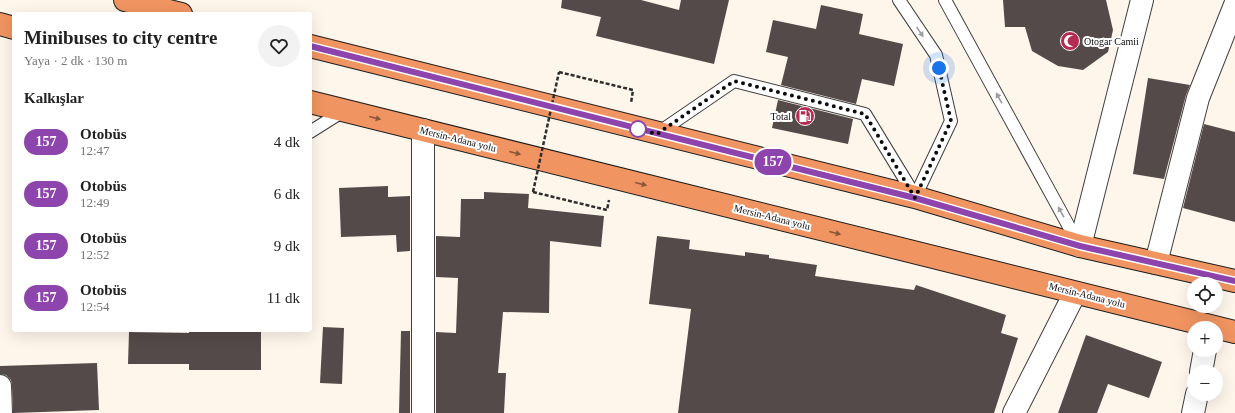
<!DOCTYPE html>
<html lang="tr">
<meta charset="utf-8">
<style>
body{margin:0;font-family:"Times New Roman",serif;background:#f2f2f2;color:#222;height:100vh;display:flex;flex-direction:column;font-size:15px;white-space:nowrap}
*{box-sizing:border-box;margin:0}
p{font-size:13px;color:#767676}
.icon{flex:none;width:22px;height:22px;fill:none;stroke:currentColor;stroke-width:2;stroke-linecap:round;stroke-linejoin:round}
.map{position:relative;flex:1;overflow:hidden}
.details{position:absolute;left:12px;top:12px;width:300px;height:320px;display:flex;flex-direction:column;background:#fff;border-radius:4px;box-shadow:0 4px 16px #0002}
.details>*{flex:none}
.badge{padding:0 8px;border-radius:13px;font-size:14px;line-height:26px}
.tools{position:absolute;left:1187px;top:277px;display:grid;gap:8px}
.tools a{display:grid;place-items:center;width:36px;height:36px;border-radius:50%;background:#fff;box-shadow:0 4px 16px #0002;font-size:20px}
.you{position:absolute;width:20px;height:20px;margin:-10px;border:3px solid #fff;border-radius:50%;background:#1a73e8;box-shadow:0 0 0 6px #1a73e833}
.map>.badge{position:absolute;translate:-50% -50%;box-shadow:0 0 0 2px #fff}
h2{padding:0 12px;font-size:15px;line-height:36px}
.round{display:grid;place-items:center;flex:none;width:42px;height:42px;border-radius:21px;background:#f2f2f2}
.headline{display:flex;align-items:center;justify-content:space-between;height:68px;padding:0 12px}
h1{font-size:19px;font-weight:600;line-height:30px}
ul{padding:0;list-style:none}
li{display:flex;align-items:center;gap:12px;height:52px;padding:0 12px}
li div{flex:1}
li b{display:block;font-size:15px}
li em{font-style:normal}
li .badge{min-width:44px;font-weight:700;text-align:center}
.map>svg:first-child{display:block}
</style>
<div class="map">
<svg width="1235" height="413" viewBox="0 0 1235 413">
<rect width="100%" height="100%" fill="#fef6eb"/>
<g fill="#544a49">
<polygon points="562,0 641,0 679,10 681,0 729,0 714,64 596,36 601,17 561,8"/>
<polygon points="1003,0 1106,0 1113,30 1108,52 1083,70 1058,66 1032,51 1025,27 1005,27"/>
<polygon points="821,5 863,14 859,34 903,44 894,86 862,79 856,104 781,85 788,57 766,52 773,20 816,29"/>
<polygon points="1148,78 1190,85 1186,95 1164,179 1133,174"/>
<polygon points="778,100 853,119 848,144 772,128"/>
<polygon points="1204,124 1235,132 1235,222 1183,208"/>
<polygon points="388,186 388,197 410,196 410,251 397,252 396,235 341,237 339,188"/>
<polygon points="484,192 529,194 528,208 604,216 601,247 550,241 549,313 503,312 498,373 506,373 504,413 436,413 436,332 456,333 458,278 436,277 436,236 460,237 461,199 484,199"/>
<polygon points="657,236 690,240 689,249 745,256 745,252 769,255 769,258 817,265 815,276 914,290 916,285 1006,315 1001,333 1018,338 994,413 678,413 691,309 649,304"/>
<polygon points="323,327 344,328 342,384 320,383"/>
<polygon points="189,330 261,330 261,370 189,370 189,364 128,364 129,332 189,333"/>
<polygon points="401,331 410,331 410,413 399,413"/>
<polygon points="1086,335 1162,362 1149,398 1108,384 1097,413 1058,413"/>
<polygon points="97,363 99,410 13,413 12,386 11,380 6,375 0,374 0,366"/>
</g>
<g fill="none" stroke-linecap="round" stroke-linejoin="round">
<defs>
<g id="service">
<polyline points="899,0 936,55 951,121 915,197"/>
<polyline points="945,0 1079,245"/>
<polyline points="310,132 345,110"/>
<polyline points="658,133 734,81 865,114 915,196"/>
</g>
<g id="minor">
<polyline points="1080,246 1142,0"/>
<polyline points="1156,263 1198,98 1235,5"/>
<polyline points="1201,372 1205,350"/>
<polyline points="0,386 1,413"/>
<polyline points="423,413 423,130"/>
<polyline points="1014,413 1075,293"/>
<polyline points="1193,413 1197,394"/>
</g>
<g id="trunk">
<polyline points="125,0 181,14"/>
<polyline points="0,24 14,28"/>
<polyline points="310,46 915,197 1080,246 1235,281"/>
<polyline points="310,102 1235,332"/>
</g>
</defs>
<use href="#service" stroke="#3f3f3f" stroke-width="14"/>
<use href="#minor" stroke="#3f3f3f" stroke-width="24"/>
<use href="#trunk" stroke="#1d1d1d" stroke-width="24"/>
<g stroke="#2e2e2e" stroke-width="2.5" stroke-dasharray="4 2" stroke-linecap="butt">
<polyline points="559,72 633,90 631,103"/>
<polyline points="533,192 607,210 609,200"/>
</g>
<use href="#service" stroke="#fff" stroke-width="12"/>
<use href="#minor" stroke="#fff" stroke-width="22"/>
<use href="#trunk" stroke="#f09461" stroke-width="22"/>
<polyline stroke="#2e2e2e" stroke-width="2.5" stroke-dasharray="4 2" stroke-linecap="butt" points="533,192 559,72"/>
</g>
<defs><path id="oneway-solid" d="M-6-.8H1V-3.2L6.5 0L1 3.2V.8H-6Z"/></defs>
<g fill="#9e9e9e">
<use href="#oneway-solid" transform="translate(920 32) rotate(56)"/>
<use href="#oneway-solid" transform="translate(999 98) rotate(-119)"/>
<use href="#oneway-solid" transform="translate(1061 212) rotate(-119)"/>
</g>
<g fill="#89573b">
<use href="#oneway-solid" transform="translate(375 118) rotate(14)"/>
<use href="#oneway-solid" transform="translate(515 153) rotate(14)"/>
<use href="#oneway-solid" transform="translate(641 184) rotate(14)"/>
<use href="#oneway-solid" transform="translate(835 233) rotate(14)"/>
</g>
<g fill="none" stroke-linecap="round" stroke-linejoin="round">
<defs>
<polyline id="line" points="310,46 915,198 1080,246 1235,281"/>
</defs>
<use href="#line" stroke="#fff" stroke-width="9"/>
<use href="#line" stroke="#8e44ad" stroke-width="6"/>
<polyline stroke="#0c0c0c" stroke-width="4" stroke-dasharray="0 7.2" points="638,129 657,134 734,81 865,114 915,198 951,121 939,68"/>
</g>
<defs>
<symbol id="mosque-disc" viewBox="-11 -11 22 22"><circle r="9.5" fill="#b42b53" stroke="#fff"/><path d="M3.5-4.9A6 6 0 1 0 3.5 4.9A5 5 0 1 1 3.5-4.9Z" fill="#fff"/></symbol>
<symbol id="fuel-disc" viewBox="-11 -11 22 22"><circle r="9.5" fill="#b42b53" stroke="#fff"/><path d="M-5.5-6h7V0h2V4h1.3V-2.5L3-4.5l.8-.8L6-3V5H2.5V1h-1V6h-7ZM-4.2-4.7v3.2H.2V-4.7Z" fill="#fff"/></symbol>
</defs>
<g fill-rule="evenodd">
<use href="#mosque-disc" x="1059" y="30" width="22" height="22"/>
<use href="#fuel-disc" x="794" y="105" width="22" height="22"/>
</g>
<circle fill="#fff" stroke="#8e44ad" stroke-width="2" cx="638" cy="129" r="8"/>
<g text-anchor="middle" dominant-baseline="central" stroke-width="4" stroke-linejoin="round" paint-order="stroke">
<g font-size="10" fill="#0c0c0c" stroke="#fff" text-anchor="start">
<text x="1084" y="41">Otogar Camii</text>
<text x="791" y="116" text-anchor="end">Total</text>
</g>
<g font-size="10" fill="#0c0c0c" stroke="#fff">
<text transform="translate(458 139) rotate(14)">Mersin-Adana yolu</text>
<text transform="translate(772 217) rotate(14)">Mersin-Adana yolu</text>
<text transform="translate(1087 295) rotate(14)">Mersin-Adana yolu</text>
</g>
</g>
</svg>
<div class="tools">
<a><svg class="icon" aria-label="locate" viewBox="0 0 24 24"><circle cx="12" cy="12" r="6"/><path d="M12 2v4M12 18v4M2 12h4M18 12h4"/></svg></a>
<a>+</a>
<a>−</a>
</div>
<div class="you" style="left:939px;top:68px"></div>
<b class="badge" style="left:773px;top:162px;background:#8e44ad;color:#fff">157</b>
<section class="details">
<div class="headline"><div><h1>Minibuses to city centre</h1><p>Yaya · 2 dk · 130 m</p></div><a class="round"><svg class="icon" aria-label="heart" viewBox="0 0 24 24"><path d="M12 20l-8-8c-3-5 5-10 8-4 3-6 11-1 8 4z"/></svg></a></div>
<h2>Kalkışlar</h2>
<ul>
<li><span class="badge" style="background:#8e44ad;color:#fff">157</span><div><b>Otobüs</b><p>12:47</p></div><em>4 dk</em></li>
<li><span class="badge" style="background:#8e44ad;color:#fff">157</span><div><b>Otobüs</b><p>12:49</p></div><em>6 dk</em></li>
<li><span class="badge" style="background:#8e44ad;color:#fff">157</span><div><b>Otobüs</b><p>12:52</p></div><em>9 dk</em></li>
<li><span class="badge" style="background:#8e44ad;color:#fff">157</span><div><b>Otobüs</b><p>12:54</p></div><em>11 dk</em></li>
</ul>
</section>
</div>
